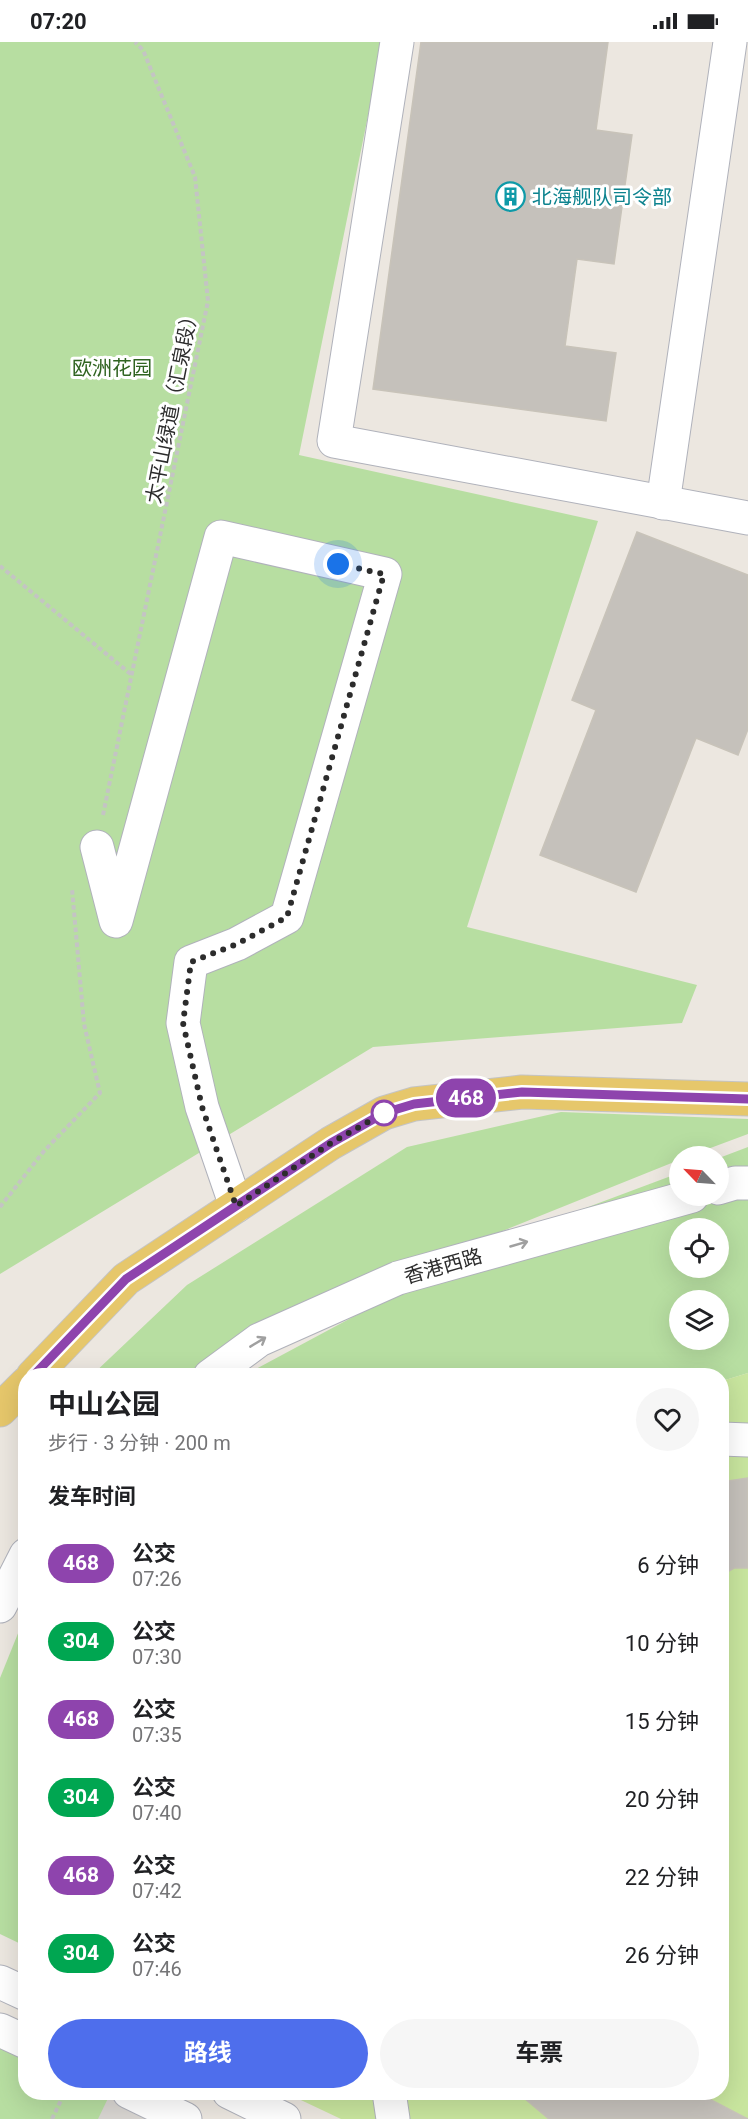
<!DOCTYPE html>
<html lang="zh">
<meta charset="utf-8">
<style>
body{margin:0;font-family:Roboto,"Noto Sans SC",sans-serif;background:#f6f6f6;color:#202124;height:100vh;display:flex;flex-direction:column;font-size:22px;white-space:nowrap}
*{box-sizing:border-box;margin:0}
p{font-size:20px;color:#757577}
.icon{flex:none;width:33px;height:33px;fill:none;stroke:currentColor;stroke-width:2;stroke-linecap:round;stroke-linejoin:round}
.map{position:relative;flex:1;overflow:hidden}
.drawer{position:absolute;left:18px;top:1326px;width:711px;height:732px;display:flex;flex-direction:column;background:#fff;border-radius:24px;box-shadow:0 6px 24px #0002}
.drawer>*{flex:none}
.badge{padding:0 12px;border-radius:20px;font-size:21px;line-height:39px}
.needle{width:39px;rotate:295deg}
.tools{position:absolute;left:669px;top:1104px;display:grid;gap:12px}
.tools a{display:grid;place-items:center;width:60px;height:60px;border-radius:50%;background:#fff;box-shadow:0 6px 24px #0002;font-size:30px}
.you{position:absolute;width:30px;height:30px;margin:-15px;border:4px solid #fff;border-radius:50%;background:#1a73e8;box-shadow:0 0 0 9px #1a73e833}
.map>.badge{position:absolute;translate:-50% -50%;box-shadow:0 0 0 3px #fff}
h2{padding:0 30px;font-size:22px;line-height:54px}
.round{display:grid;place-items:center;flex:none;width:63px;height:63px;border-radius:32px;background:#f6f6f6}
.headline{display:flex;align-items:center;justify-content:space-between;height:102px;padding:0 30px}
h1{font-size:28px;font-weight:700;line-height:45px}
.button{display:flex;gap:12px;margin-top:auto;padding:12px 30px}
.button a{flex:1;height:69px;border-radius:36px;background:#4e6eec;color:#fff;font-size:24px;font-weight:700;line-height:69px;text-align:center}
.button a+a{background:#f6f6f6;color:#202124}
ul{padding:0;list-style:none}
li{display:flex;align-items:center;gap:18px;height:78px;padding:0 30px}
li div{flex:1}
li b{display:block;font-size:22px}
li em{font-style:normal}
li .badge{min-width:66px;font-weight:700;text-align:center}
.status{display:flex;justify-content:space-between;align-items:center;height:42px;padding:0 30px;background:#fff;direction:ltr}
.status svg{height:16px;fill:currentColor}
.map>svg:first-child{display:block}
</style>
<div class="status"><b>07:20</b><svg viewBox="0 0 49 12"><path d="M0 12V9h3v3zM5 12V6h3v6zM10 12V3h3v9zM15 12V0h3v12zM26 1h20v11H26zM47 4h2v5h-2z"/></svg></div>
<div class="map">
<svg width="748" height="2077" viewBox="0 0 748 2077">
<rect width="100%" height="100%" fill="#ece7e0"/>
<g fill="#b7dea1" fill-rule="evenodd">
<polygon points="0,0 383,0 299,413 598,479 467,885 697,943 682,981 373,1005 0,1232"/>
<polygon points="561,1070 748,1077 748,1092 689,1114 680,1114 679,1118 251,1290 193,1333 91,1334 187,1243 407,1105"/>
<path d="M 748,1105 L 748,1331 L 722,1339 L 722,1334 L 243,1334 L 489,1202 L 679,1131 L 680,1154 L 718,1154 L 719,1116 ZM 680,1186 L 718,1186 L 718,1226 L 680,1226 ZM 680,1258 L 718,1258 L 718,1298 L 680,1298 Z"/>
<polygon points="25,1574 25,1904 0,1892 0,1636"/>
<polygon points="0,2004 25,2016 26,2050 99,2051 153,2077 0,2077"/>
</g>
<polygon fill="#c8e59e" points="748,1331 748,2077 341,2077 286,2051 722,2050 722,1339"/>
<polygon fill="#d9d6d2" points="111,2050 130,2051 185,2077 98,2077"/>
<g fill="#c5c1bb" stroke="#c8c3b9" stroke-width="1.5">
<polygon points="421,0 608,0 596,88 632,93 614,222 577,217 565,304 616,311 606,379 373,347"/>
<polygon points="637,490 748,533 748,687 738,713 696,696 636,850 540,813 596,668 572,658"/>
<polygon points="748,1436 748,1526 734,1526 722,1533 722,1440"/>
<polygon points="517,2050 696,2050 748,2077 549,2077"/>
</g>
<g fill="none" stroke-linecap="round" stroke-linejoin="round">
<defs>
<g id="minor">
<polyline points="397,0 334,399 748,476"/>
<polyline points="663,461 730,0"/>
<polyline points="97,805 116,879 221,495 385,532 287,875 237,902 191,920 183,981 202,1065 236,1164"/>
<polyline points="718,1146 735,1141 748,1141"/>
<polyline points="210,1334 259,1298 398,1236 692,1154"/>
<polyline points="722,1397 748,1398"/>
<polyline points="0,1564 26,1513"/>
<polyline points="0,1940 26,1952"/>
<polyline points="0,1988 26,2000"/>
<polyline points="129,2050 185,2077"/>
<polyline points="229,2050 284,2077"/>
<polyline points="389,2050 393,2077"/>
</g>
<g id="major">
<polyline points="33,1334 126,1237 331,1101 384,1071 414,1062 522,1050 748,1057"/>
<polyline points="0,1368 26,1342"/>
</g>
</defs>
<use href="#minor" stroke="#b0b2bb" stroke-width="35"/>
<use href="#major" stroke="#c4c4c4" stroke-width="35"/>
<g stroke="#c4c4c4" stroke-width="4" stroke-dasharray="4.5 3" stroke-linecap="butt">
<polyline points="0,524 133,634"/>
<polyline points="103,773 208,259 195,135 143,8 135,0"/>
<polyline points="0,1165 44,1109 100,1051 84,982 72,847"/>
<polyline points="52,2077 65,2050"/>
</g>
<use href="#minor" stroke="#fff" stroke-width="33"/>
<use href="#major" stroke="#e6c76b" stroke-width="33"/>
</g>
<defs><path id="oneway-shaft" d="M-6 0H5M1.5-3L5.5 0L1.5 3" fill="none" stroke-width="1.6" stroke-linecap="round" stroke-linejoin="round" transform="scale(1.5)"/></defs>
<g stroke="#a0a0a0">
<use href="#oneway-shaft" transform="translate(519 1202) rotate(-16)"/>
<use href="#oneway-shaft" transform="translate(258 1300) rotate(-31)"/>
</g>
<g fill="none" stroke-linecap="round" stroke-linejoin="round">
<defs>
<polyline id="line" points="33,1334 126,1237 331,1101 384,1071 414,1062 522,1050 748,1057"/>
</defs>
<use href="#line" stroke="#fff" stroke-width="14"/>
<use href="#line" stroke="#8e44ad" stroke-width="9"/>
<polyline stroke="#2c2c2c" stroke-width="6" stroke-dasharray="0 10.8" points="338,522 384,532 287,875 237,902 191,920 183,981 202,1065 236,1164 331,1101 384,1071"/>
</g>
<defs>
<symbol id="building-ring" viewBox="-11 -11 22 22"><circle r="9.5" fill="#fff" stroke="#0f9aa8" stroke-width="1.5"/><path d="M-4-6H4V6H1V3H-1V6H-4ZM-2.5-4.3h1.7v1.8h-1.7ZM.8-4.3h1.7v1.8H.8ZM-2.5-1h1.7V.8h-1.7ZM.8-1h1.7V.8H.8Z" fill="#0f9aa8"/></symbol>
</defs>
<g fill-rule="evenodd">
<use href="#building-ring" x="494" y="138" width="33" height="33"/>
</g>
<circle fill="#fff" stroke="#8e44ad" stroke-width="3" cx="384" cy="1071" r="12"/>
<g text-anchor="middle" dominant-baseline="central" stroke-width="6" stroke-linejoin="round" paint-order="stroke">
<g font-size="20" fill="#0d838f" stroke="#fff" text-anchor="start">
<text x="532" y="155">北海舰队司令部</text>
</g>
<g font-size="20" fill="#306421" stroke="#fff">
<text x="112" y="326">欧洲花园</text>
</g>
<g font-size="20" fill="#2c2c2c" stroke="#fff">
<text transform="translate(172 363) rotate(-79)">太平山绿道（汇泉段）</text>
<text transform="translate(443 1224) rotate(-16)">香港西路</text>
</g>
</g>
</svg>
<div class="tools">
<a><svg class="needle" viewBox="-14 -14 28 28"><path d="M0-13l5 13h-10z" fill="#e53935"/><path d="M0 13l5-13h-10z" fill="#757577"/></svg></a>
<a><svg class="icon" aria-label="locate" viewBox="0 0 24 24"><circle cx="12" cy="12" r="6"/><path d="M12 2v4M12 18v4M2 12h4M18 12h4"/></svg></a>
<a><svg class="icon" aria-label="layers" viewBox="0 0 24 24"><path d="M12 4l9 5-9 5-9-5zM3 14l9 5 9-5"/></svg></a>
</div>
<div class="you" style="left:338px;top:522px"></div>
<b class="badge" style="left:466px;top:1056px;background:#8e44ad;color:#fff">468</b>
<section class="drawer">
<div class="headline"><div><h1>中山公园</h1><p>步行 · 3 分钟 · 200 m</p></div><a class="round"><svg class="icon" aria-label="heart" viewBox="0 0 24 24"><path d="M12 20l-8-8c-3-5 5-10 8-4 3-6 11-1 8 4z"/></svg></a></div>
<h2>发车时间</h2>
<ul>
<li><span class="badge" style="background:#8e44ad;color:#fff">468</span><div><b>公交</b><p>07:26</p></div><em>6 分钟</em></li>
<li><span class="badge" style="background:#00a651;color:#fff">304</span><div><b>公交</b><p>07:30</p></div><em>10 分钟</em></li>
<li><span class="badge" style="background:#8e44ad;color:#fff">468</span><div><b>公交</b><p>07:35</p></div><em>15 分钟</em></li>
<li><span class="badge" style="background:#00a651;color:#fff">304</span><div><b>公交</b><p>07:40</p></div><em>20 分钟</em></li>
<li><span class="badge" style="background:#8e44ad;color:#fff">468</span><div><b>公交</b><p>07:42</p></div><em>22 分钟</em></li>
<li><span class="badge" style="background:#00a651;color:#fff">304</span><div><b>公交</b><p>07:46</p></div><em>26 分钟</em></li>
</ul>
<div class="button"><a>路线</a><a>车票</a></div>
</section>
</div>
